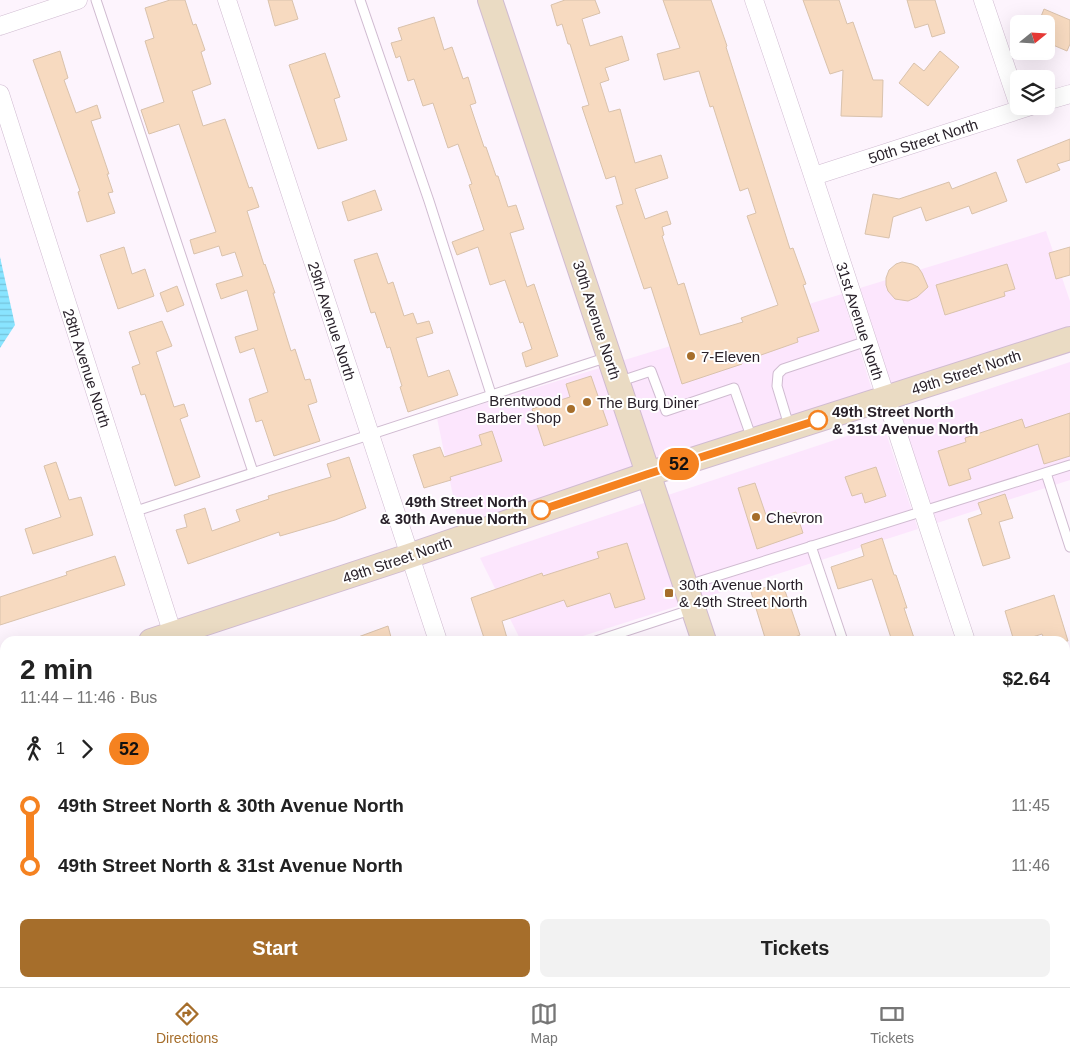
<!DOCTYPE html>
<meta charset="utf-8">
<style>
body{margin:0;font-family:Helvetica,sans-serif;background:#f2f2f2;color:#222;height:100vh;display:flex;flex-direction:column;font-size:19px;white-space:nowrap}
*{box-sizing:border-box;margin:0}
p{font-size:16px;color:#767676}
.icon{flex:none;width:28px;height:28px;fill:none;stroke:currentColor;stroke-width:2;stroke-linecap:round;stroke-linejoin:round}
.map{position:relative;flex:1;overflow:hidden}
.sheet{position:absolute;left:0px;top:636px;width:1070px;height:351px;display:flex;flex-direction:column;background:#fff;border-radius:15px 15px 0 0;box-shadow:0 5px 20px #0002}
.sheet>*{flex:none}
.badge{padding:0 10px;border-radius:16px;font-size:18px;line-height:32px}
.needle{width:32px;rotate:72deg}
.fabs{position:absolute;left:1010px;top:15px;display:grid;gap:10px}
.fabs a{display:grid;place-items:center;width:45px;height:45px;border-radius:8px;background:#fff;box-shadow:0 5px 20px #0002;font-size:25px}
.map>.badge{position:absolute;translate:-50% -50%;box-shadow:0 0 0 2px #fff}
.legs{display:flex;align-items:center;gap:8px;height:55px;padding:0 20px;font-size:16px}
.legs p{margin-inline-start:auto}
.headline{display:flex;align-items:center;justify-content:space-between;height:85px;padding:0 20px}
h1{font-size:28px;font-weight:600;line-height:38px}
.primary-button{display:flex;gap:10px;margin-top:auto;padding:10px 20px}
.primary-button a{flex:1;height:58px;border-radius:8px;background:#a66e2b;color:#fff;font-size:20px;font-weight:600;line-height:58px;text-align:center}
.primary-button a+a{background:#f2f2f2;color:#222}
ul{padding:0 20px;list-style:none}
li{display:flex;align-items:center;gap:18px;height:60px;font-size:19px}
li i{display:grid;place-items:center;width:8px;height:100%;margin:0 6px;background:currentColor}
li i::after{content:'';width:12px;height:12px;margin:-6px;border:4px solid;border-radius:50%;background:#fff}
li p{margin-inline-start:auto}
li:first-child i{background:linear-gradient(#0000 50%,currentColor 0)}
li:last-child i{background:linear-gradient(currentColor 50%,#0000 0)}
.tab-bar{display:flex;justify-content:space-around;align-items:center;height:70px;border-top:1px solid #e0e0e0;background:#fff;font-size:14px;color:#767676}
.tab-bar a{display:grid;justify-items:center;gap:2px}
.tab-bar .active{color:#a66e2b}
.map>svg:first-child{display:block}
</style>
<div class="map">
<svg width="1070" height="987" viewBox="0 0 1070 987">
<defs>
<pattern id="water-rules" width="6" height="5" patternUnits="userSpaceOnUse" patternTransform="scale(1.25)"><rect width="6" height="5" fill="#89e4ff"/><path d="M0 2.5h6" fill="none" stroke="#76c3db"/></pattern>
</defs>
<rect width="100%" height="100%" fill="#fdf4fd"/>
<g fill="#fce6fd">
<polygon points="1046,231 1070,301 1070,326 891,384 860,288"/>
<polygon points="842,294 872,390 654,461 621,361"/>
<polygon points="1070,362 1070,480 937,523 902,418"/>
<polygon points="603,367 635,467 459,525 437,418"/>
<polygon points="883,424 918,529 700,599 665,496"/>
<polygon points="647,502 681,605 567,641 521,641 480,558"/>
</g>
<polygon fill="url(#water-rules)" points="0,257 15,325 0,348"/>
<g fill="#f7dac0" stroke="#d9c2ac">
<polygon points="170,0 185,0 193,25 196,24 205,50 201,52 211,84 192,91 203,126 225,119 249,188 252,187 259,207 247,211 264,265 265,264 275,293 273,293 291,351 295,349 305,380 310,379 317,402 308,405 320,441 274,456 262,420 256,422 249,399 268,392 254,348 240,353 235,337 258,330 247,290 221,299 216,284 243,276 235,252 222,256 219,246 194,254 190,240 216,232 179,124 149,134 141,110 164,102 145,41 154,38 145,8"/>
<polygon points="268,0 292,0 298,19 275,26"/>
<polygon points="565,0 595,0 600,13 582,19 590,46 622,36 629,60 605,68 609,80 600,83 609,112 620,109 635,163 661,155 668,178 635,189 645,219 667,211 671,224 662,227 664,235 662,236 678,285 684,283 700,335 743,322 741,318 778,305 747,216 756,213 748,188 740,191 713,106 710,107 699,71 664,80 657,54 680,48 663,0 711,0 727,46 726,47 790,249 793,248 806,284 803,285 819,331 797,338 798,342 741,362 742,364 682,384 651,287 644,289 616,206 623,204 615,176 606,179 582,107 589,105 570,44 568,44 562,24 557,26 551,5"/>
<polygon points="803,0 839,0 847,24 853,22 873,80 883,80 882,117 841,116 843,70 830,74"/>
<polygon points="907,0 935,0 945,33 932,37 928,24 915,28"/>
<polygon points="1044,9 1070,20 1070,44 1067,51 1046,42 1046,24 1038,24"/>
<polygon points="434,17 444,50 452,47 463,79 468,77 476,103 470,105 484,147 486,147 496,176 498,176 508,207 516,205 524,229 510,233 527,287 534,284 558,356 526,367 522,353 532,349 523,322 520,323 505,280 490,285 478,247 457,255 452,242 484,230 469,185 472,184 458,144 448,148 433,103 423,106 414,79 408,81 400,56 396,58 391,43 402,40 398,28"/>
<polygon points="60,51 68,78 64,80 76,113 97,105 101,118 91,121 109,174 107,174 113,192 108,193 115,213 87,222 78,192 80,191 33,60"/>
<polygon points="940,51 959,67 928,106 899,83 914,63 924,71"/>
<polygon points="325,53 340,97 334,99 347,140 318,149 289,65"/>
<polygon points="1070,139 1070,160 1057,164 1060,170 1026,183 1017,160"/>
<polygon points="996,172 1007,201 972,214 969,206 926,221 921,207 893,217 889,238 865,234 873,194 899,199 949,182 952,189"/>
<polygon points="375,190 382,210 348,221 342,202"/>
<polygon points="124,247 132,274 145,269 154,296 118,309 100,255"/>
<polygon points="1070,247 1070,275 1056,279 1049,253"/>
<polygon points="377,253 388,284 393,282 404,316 413,313 417,324 429,321 433,333 416,338 428,377 449,370 458,395 408,412 400,387 402,386 390,347 387,348 375,312 371,313 354,260"/>
<polygon points="902,262 912,264 918,267 922,273 928,287 917,297 908,301 895,299 888,291 886,285 886,278 889,270 896,264"/>
<polygon points="1007,264 1015,289 1004,292 1005,296 945,315 936,285"/>
<polygon points="177,286 184,305 167,312 160,293"/>
<polygon points="162,321 172,346 156,352 174,407 184,404 188,416 180,419 200,477 175,486 145,394 141,395 132,367 140,364 129,332"/>
<polygon points="591,376 608,425 544,446 532,409 570,397 566,384"/>
<polygon points="1070,413 1070,456 1044,464 1038,444 968,469 971,479 949,486 938,451 966,442 965,438 1022,419 1025,428"/>
<polygon points="492,431 502,461 450,477 451,480 424,488 413,455 440,447 444,457 482,445 479,435"/>
<polygon points="349,457 366,508 335,520 280,536 279,532 188,564 176,530 187,527 184,515 205,508 212,531 240,521 236,510 269,499 268,496 331,477 327,464"/>
<polygon points="56,462 69,500 81,497 93,535 33,554 25,529 61,517 44,466"/>
<polygon points="876,467 886,496 865,503 862,493 852,496 845,477"/>
<polygon points="755,483 768,521 796,512 803,533 757,549 738,488"/>
<polygon points="1005,494 1013,518 999,522 1010,558 983,566 968,519 982,514 978,503"/>
<polygon points="882,538 894,575 896,575 907,608 904,608 915,641 892,641 872,579 838,589 831,567 864,556 861,545"/>
<polygon points="627,543 645,599 615,608 610,593 567,607 564,600 502,621 507,638 496,641 485,641 471,598 542,573 543,576 599,558 597,552"/>
<polygon points="115,556 125,585 0,625 0,597 67,575 66,572"/>
<polygon points="782,582 800,635 790,639 790,641 766,641 751,592"/>
<polygon points="1054,595 1068,641 1045,641 1042,634 1020,641 1014,641 1005,611"/>
<polygon points="388,626 392,641 350,641 350,640"/>
</g>
<g fill="none" stroke-linecap="round" stroke-linejoin="round">
<defs>
<g id="lane">
<polyline points="96,0 253,472"/>
<polyline points="360,0 429,201 491,394"/>
<polyline points="618,382 651,371 666,411 734,388 752,439"/>
<polyline points="790,429 777,386 778,374 783,369 867,341"/>
<polyline points="1046,473 1070,547"/>
<polyline points="133,512 608,357"/>
<polyline points="811,546 843,641"/>
<polyline points="685,586 1070,465"/>
<polyline points="596,641 693,609"/>
<polyline points="419,982 421,987"/>
<polyline points="683,982 685,987"/>
<polyline points="957,982 959,987"/>
</g>
<g id="street">
<polyline points="227,0 438,641"/>
<path d="M 754,0 C 827,213 895,428 966,641"/>
<polyline points="983,0 1019,106"/>
<polyline points="0,26 78,0"/>
<polyline points="0,94 175,641"/>
<polyline points="1046,101 1070,94"/>
<polyline points="814,176 1031,106"/>
<polyline points="1065,867 1070,865"/>
<polyline points="1065,941 1070,957"/>
<polyline points="292,982 294,987"/>
<polyline points="551,982 553,987"/>
<polyline points="703,987 716,982"/>
</g>
<g id="secondary">
<polyline points="490,0 704,641"/>
<polyline points="151,641 409,556 648,474 1070,339"/>
<polyline points="0,690 5,689"/>
<polyline points="817,982 819,987"/>
</g>
</defs>
<use href="#lane" stroke="#d0bbd1" stroke-width="11"/>
<use href="#street" stroke="#d0bbd1" stroke-width="19"/>
<use href="#secondary" stroke="#d0bbd1" stroke-width="26"/>
<use href="#lane" stroke="#fff" stroke-width="9"/>
<use href="#street" stroke="#fff" stroke-width="18"/>
<use href="#secondary" stroke="#eadbc3" stroke-width="24"/>
</g>
<g fill="none" stroke-linecap="round" stroke-linejoin="round">
<defs>
<polyline id="line-1" points="541,510 648,474 818,420"/>
</defs>
<use href="#line-1" stroke="#fff" stroke-width="11"/>
<use href="#line-1" stroke="#f58220" stroke-width="8"/>
</g>
<g fill="#a66e2b" stroke="#fff" stroke-width="2">
<circle cx="691" cy="356" r="5"/>
<circle cx="587" cy="402" r="5"/>
<circle cx="571" cy="409" r="5"/>
<circle cx="756" cy="517" r="5"/>
<rect x="664" y="588" width="10" height="10" rx="2.5"/>
</g>
<g fill="#fff" stroke="#f58220" stroke-width="2.5">
<circle cx="818" cy="420" r="9"/>
<circle cx="541" cy="510" r="9"/>
</g>
<g text-anchor="middle" dominant-baseline="central" stroke-width="4" stroke-linejoin="round" paint-order="stroke">
<g font-size="15" fill="#29212a" stroke="#fff">
<text transform="translate(923 141) rotate(-18)">50th Street North</text>
<text transform="translate(597 320) rotate(72)">30th Avenue North</text>
<text transform="translate(332 321) rotate(72)">29th Avenue North</text>
<text transform="translate(860 321) rotate(72)">31st Avenue North</text>
<text transform="translate(87 368) rotate(72)">28th Avenue North</text>
<text transform="translate(966 372) rotate(-18)">49th Street North</text>
<text transform="translate(397 560) rotate(-19)">49th Street North</text>
</g>
<g font-size="15" fill="#29212a" stroke="#fff" text-anchor="start">
<text x="701" y="356">7-Eleven</text>
<text x="561" y="400" text-anchor="end">Brentwood<tspan x="561" dy="17">Barber Shop</tspan></text>
<text x="597" y="402">The Burg Diner</text>
<text x="766" y="517">Chevron</text>
<text x="679" y="584">30th Avenue North<tspan x="679" dy="17">&amp; 49th Street North</tspan></text>
</g>
<g font-size="15" font-weight="bold" fill="#29212a" stroke="#fff" text-anchor="start">
<text x="832" y="411">49th Street North<tspan x="832" dy="17">&amp; 31st Avenue North</tspan></text>
<text x="527" y="501" text-anchor="end">49th Street North<tspan x="527" dy="17">&amp; 30th Avenue North</tspan></text>
</g>
</g>
</svg>
<div class="fabs">
<a><svg class="needle" viewBox="-14 -14 28 28"><path d="M0-13l5 13h-10z" fill="#e53935"/><path d="M0 13l5-13h-10z" fill="#767676"/></svg></a>
<a><svg class="icon" aria-label="layers" viewBox="0 0 24 24"><path d="M12 4l9 5-9 5-9-5zM3 14l9 5 9-5"/></svg></a>
</div>
<b class="badge" style="left:679px;top:464px;background:#f58220;color:#111">52</b>
<section class="sheet">
<div class="headline"><div><h1>2 min</h1><p>11:44 – 11:46 · Bus</p></div><b>$2.64</b></div>
<div class="legs"><svg class="icon" aria-label="walk" viewBox="0 0 24 24"><circle cx="13" cy="4" r="2"/><path d="M13 8l-2 6 4 7M11 14l-3 7M7 12l3-4h3l4 4"/></svg>1<svg class="icon" aria-label="forward" viewBox="0 0 24 24"><path d="M9 5l7 7-7 7"/></svg><b class="badge" style="background:#f58220;color:#111">52</b></div>
<ul>
<li><i style="color:#f58220"></i><b>49th Street North &amp; 30th Avenue North</b><p>11:45</p></li>
<li><i style="color:#f58220"></i><b>49th Street North &amp; 31st Avenue North</b><p>11:46</p></li>
</ul>
<div class="primary-button"><a>Start</a><a>Tickets</a></div>
</section>
</div>
<nav class="tab-bar">
<a class="active"><svg class="icon" aria-label="directions" viewBox="0 0 24 24"><path d="M12 3l9 9-9 9-9-9zM9 14v-3h6M13 9l2 2-2 2"/></svg>Directions</a>
<a><svg class="icon" aria-label="map" viewBox="0 0 24 24"><path d="M3 6l6-2 6 2 6-2v14l-6 2-6-2-6 2zM9 4v14M15 6v14"/></svg>Map</a>
<a><svg class="icon" aria-label="tickets" viewBox="0 0 24 24"><path d="M3 7h18v10H3zM15 7v10"/></svg>Tickets</a>
</nav>
